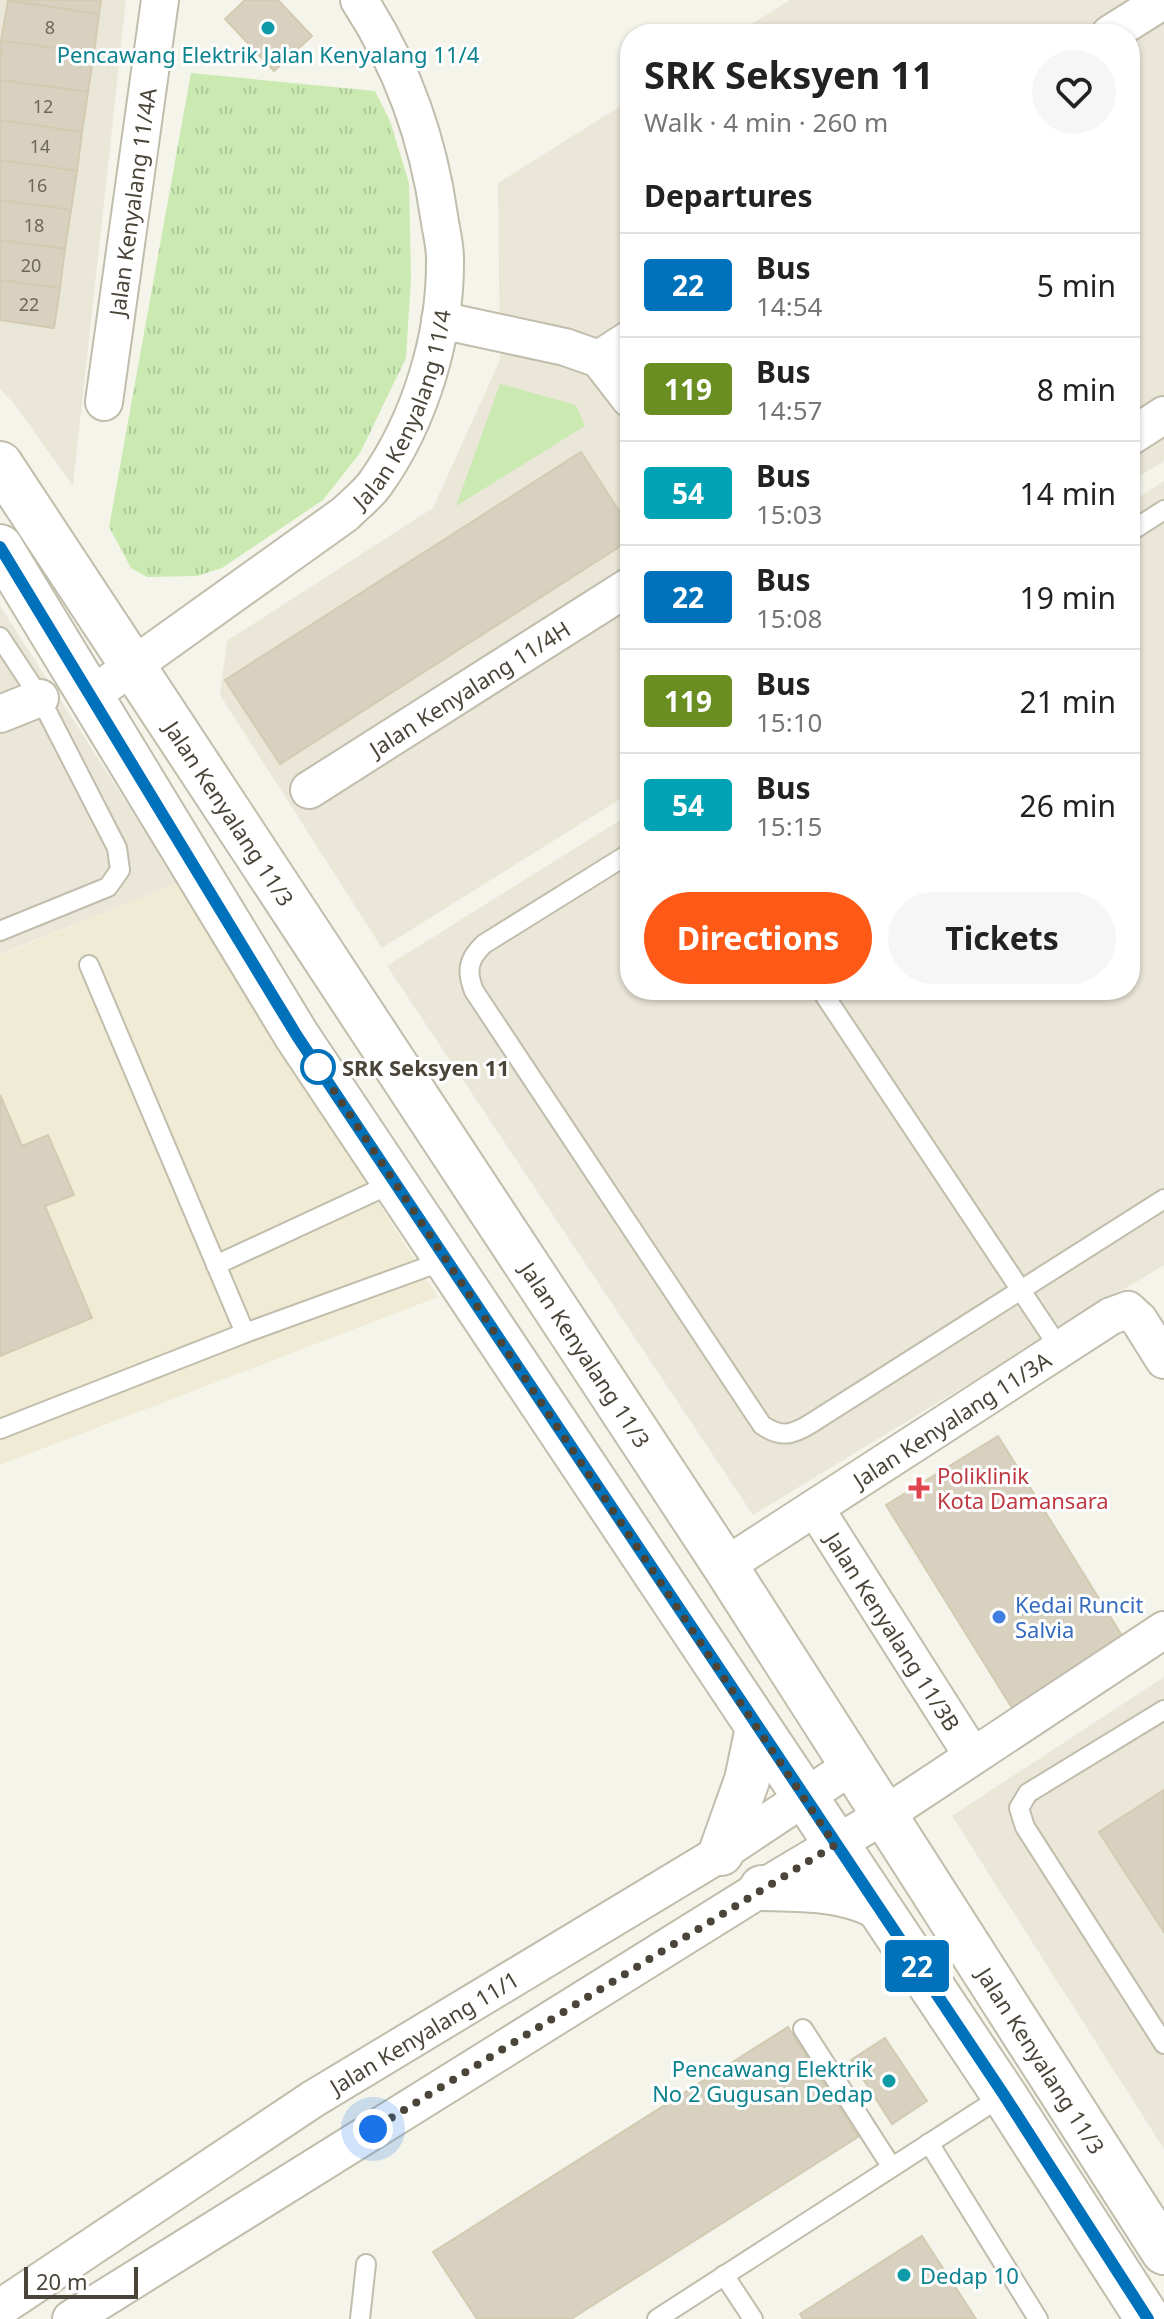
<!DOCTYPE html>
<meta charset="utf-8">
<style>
body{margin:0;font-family:"Noto Sans",sans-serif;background:#f6f6f6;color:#222;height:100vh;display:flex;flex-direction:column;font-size:30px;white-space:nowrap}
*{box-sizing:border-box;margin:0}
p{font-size:26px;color:#767676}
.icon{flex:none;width:44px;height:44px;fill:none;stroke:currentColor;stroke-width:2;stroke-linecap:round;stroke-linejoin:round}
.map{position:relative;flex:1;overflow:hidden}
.panel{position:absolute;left:620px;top:24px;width:520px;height:976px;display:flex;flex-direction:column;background:#fff;border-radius:32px;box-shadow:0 2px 6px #0004}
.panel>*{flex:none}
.badge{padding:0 16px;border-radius:6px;font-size:28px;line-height:52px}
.scale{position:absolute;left:24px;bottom:20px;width:114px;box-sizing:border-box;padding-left:8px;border:4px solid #4a4538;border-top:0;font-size:22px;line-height:28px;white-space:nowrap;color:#4a4538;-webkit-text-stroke:6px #fff;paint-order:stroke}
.you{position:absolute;width:40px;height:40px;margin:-20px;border:6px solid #fff;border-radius:50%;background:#1a73e8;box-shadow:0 0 0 12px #1a73e833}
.map>.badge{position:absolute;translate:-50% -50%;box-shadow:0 0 0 4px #fff}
h2{padding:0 24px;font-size:30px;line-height:72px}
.round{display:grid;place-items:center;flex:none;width:84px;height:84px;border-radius:42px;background:#f6f6f6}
.summary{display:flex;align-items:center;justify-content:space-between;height:136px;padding:0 24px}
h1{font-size:38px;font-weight:700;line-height:60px}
.cta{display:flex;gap:16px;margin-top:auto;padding:16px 24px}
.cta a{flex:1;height:92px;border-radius:48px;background:#ff5918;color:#fff;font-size:32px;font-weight:700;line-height:92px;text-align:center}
.cta a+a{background:#f6f6f6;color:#222}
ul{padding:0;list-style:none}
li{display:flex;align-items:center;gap:24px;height:104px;padding:0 24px;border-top:2px solid #e0e0e0}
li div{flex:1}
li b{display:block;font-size:30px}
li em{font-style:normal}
li .badge{min-width:88px;font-weight:700;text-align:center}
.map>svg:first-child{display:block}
</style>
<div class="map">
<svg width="1164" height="2319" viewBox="0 0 1164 2319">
<defs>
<pattern id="grass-tufts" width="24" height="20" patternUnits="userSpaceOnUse" patternTransform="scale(2)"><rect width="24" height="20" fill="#caeab2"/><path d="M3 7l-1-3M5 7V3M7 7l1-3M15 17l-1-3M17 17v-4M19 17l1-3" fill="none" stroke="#afca9a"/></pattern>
</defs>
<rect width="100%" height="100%" fill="#f5f4ea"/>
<g fill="#eae6d8">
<polygon points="0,0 126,0 73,486 16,406 0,389"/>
<polygon points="790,0 1164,0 1164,461 1130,482 1130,34 736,34"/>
<polygon points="630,100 630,793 382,948 220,695 227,641 433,508 500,360 498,183"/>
<polygon points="1164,481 1164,1265 753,1515 387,966 630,814 630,990 1130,990 1130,503"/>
<polygon points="0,606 178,883 0,954"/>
<polygon points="1164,1677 1164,2149 952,1816"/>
</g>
<polygon fill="#efebd4" points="178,883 438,1297 0,1465 0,955"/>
<polygon fill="url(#grass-tufts)" points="191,73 375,91 390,121 409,183 411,278 406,358 360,453 323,500 222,568 197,576 147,577 131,568 109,527"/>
<polygon fill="#caeab2" points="500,384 576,405 585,426 456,506"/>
<g fill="#d8d1bf" stroke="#d3cab2" stroke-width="2">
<polygon points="8,0 101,0 99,14"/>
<polygon points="245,0 278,0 312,36 274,71 225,19"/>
<polygon points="8,1 99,14 94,53 1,41"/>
<polygon points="1,41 94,53 88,92 0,80"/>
<polygon points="0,80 88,92 82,132 0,120"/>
<polygon points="0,120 82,132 77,171 0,160"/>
<polygon points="0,160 77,171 71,210 0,200"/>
<polygon points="0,200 71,210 65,249 0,240"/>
<polygon points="0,240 65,249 60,288 0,280"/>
<polygon points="0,280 60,288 54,328 0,320"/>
<polygon points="581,452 630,528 630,540 280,764 225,680"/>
<polygon points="0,1095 22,1146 48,1135 74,1195 45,1206 92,1318 0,1356"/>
<polygon points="998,1436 1124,1639 1012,1708 886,1505"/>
<polygon points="1164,1790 1164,1932 1099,1832"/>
<polygon points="788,2027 858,2137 571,2319 477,2319 433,2252"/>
<polygon points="885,2038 927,2101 892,2124 851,2060"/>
<polygon points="922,2236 976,2319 803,2319 800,2314"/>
</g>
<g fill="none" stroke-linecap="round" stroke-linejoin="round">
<defs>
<g id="service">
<polyline points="1130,532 1164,510"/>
<polyline points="0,637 40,698 117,848 120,870 108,887 0,931"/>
<path d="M 630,853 L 484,944 C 468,959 466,971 474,991 L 762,1425 C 781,1438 792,1435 810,1424 L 1164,1199"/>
<polyline points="89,965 245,1333"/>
<polyline points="821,990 1060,1349"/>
<polyline points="216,1265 395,1182"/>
<polyline points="0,1429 245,1333 446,1260"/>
<polyline points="1164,1710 1028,1793 1019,1808 1025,1827 1164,2044"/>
<polyline points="803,2029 891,2166"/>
<polyline points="929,2143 1038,2319"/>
<polyline points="724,2275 753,2319"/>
<polyline points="360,2319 366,2264"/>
<polyline points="657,2319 1004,2095"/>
</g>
<g id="minor">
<polyline points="1110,34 1164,0"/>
<polyline points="440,320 565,347 599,359 630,399"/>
<polyline points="599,359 630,339"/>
<path id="s1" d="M 104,402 L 160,0"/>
<polyline points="1130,437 1164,415"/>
<path id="s2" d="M 92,695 L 345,514 C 355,504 367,495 375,484 C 420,421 446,336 445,258 C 445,245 441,230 439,216 C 428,138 402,66 359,0"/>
<polyline points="0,714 40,698"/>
<path id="s3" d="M 309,790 L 630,586"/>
<path id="s4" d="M 815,1508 L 972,1755"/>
<path id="s5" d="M 725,1566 L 1111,1316 L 1128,1310 L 1139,1320 L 1164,1360"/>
<path id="s6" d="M 0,2308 L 313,2099 L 721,1853 L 853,1765"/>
<polyline points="71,2319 762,1888 886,1814 1164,1630"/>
</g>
<g id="tertiary">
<path id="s7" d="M 0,464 L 725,1566 L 1164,2252"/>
<polyline points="0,547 297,1036 1004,2095 1148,2319"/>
<polyline points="721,1853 747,1780 758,1728"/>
<path d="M 762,1888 C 802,1889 841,1888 877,1906"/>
</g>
</defs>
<use href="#service" stroke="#c1bdac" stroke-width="22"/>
<use href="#minor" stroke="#c1bdac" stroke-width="40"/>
<use href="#tertiary" stroke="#c1bdac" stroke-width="48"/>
<use href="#service" stroke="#fff" stroke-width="18"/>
<use href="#minor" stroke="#fff" stroke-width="36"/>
<use href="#tertiary" stroke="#fff" stroke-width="44"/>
</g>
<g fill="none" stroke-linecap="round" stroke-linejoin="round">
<defs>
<polyline id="line" points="0,547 297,1036 1004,2095 1148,2319"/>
</defs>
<use href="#line" stroke="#fff" stroke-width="18"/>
<use href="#line" stroke="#0072bc" stroke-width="12"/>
<polyline stroke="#4a4538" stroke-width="8" stroke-dasharray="0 14.4" points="318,1067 835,1845 373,2129"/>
</g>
<g fill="#0f9aa8" stroke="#fff" stroke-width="3">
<circle cx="268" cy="28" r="8"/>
<circle cx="889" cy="2081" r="8"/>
<circle cx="904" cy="2275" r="8"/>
</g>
<circle fill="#fff" stroke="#0072bc" stroke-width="4" cx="318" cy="1067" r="16"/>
<path fill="#e0444e" stroke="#fff" stroke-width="3" d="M915 1476h8v8h8v8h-8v8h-8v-8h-8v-8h8z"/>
<circle fill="#3f7fe0" stroke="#fff" stroke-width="3" cx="999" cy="1617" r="8"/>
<g text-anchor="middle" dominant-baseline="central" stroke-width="6" stroke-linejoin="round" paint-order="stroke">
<g font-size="18" fill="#6e685a">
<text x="50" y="27">8</text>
<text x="43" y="106">12</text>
<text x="40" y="146">14</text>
<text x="37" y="185">16</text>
<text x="34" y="225">18</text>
<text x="31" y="265">20</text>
<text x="29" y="304">22</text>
</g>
<g font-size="22" fill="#0d838f" stroke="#fff">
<text x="268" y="54">Pencawang Elektrik Jalan Kenyalang 11/4</text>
<text x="873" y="2068" text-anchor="end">Pencawang Elektrik<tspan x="873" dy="25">No 2 Gugusan Dedap</tspan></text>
<text x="920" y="2275" text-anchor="start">Dedap 10</text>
</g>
<g font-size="22" fill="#4a4538" stroke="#fff">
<text stroke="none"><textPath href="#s1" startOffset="202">Jalan Kenyalang 11/4A</textPath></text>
<text stroke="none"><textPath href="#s2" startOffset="434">Jalan Kenyalang 11/4</textPath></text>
<text stroke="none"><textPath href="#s3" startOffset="190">Jalan Kenyalang 11/4H</textPath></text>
<text stroke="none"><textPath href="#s7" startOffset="418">Jalan Kenyalang 11/3</textPath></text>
<text stroke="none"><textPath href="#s7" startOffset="1066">Jalan Kenyalang 11/3</textPath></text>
<text stroke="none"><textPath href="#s5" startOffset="270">Jalan Kenyalang 11/3A</textPath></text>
<text stroke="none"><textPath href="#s4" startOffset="146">Jalan Kenyalang 11/3B</textPath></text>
<text stroke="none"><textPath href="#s6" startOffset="506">Jalan Kenyalang 11/1</textPath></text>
<text stroke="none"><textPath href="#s7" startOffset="1906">Jalan Kenyalang 11/3</textPath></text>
</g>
<g font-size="22" font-weight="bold" fill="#4a4538" stroke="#fff" text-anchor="start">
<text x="342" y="1067">SRK Seksyen 11</text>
</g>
<g font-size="22" fill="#be3a42" stroke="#fff" text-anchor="start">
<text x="937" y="1475">Poliklinik<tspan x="937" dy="25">Kota Damansara</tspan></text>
</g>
<g font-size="22" fill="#366cbe" stroke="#fff" text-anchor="start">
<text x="1015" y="1604">Kedai Runcit<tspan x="1015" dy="25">Salvia</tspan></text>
</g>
</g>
</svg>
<div class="scale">20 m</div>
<div class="you" style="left:373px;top:2129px"></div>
<b class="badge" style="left:917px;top:1966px;background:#0072bc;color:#fff">22</b>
<section class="panel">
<div class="summary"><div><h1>SRK Seksyen 11</h1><p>Walk · 4 min · 260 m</p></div><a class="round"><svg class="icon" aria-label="heart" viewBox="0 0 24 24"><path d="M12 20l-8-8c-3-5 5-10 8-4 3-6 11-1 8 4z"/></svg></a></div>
<h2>Departures</h2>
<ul>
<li><span class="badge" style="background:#0072bc;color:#fff">22</span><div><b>Bus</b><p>14:54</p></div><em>5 min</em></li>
<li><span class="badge" style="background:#6b8e23;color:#fff">119</span><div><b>Bus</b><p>14:57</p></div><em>8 min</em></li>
<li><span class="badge" style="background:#00a3b4;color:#fff">54</span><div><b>Bus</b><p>15:03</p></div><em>14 min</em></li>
<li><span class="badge" style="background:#0072bc;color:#fff">22</span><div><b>Bus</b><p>15:08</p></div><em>19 min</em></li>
<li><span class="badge" style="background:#6b8e23;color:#fff">119</span><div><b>Bus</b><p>15:10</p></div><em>21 min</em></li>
<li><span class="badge" style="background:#00a3b4;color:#fff">54</span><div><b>Bus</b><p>15:15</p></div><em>26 min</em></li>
</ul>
<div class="cta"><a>Directions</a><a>Tickets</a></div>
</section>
</div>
